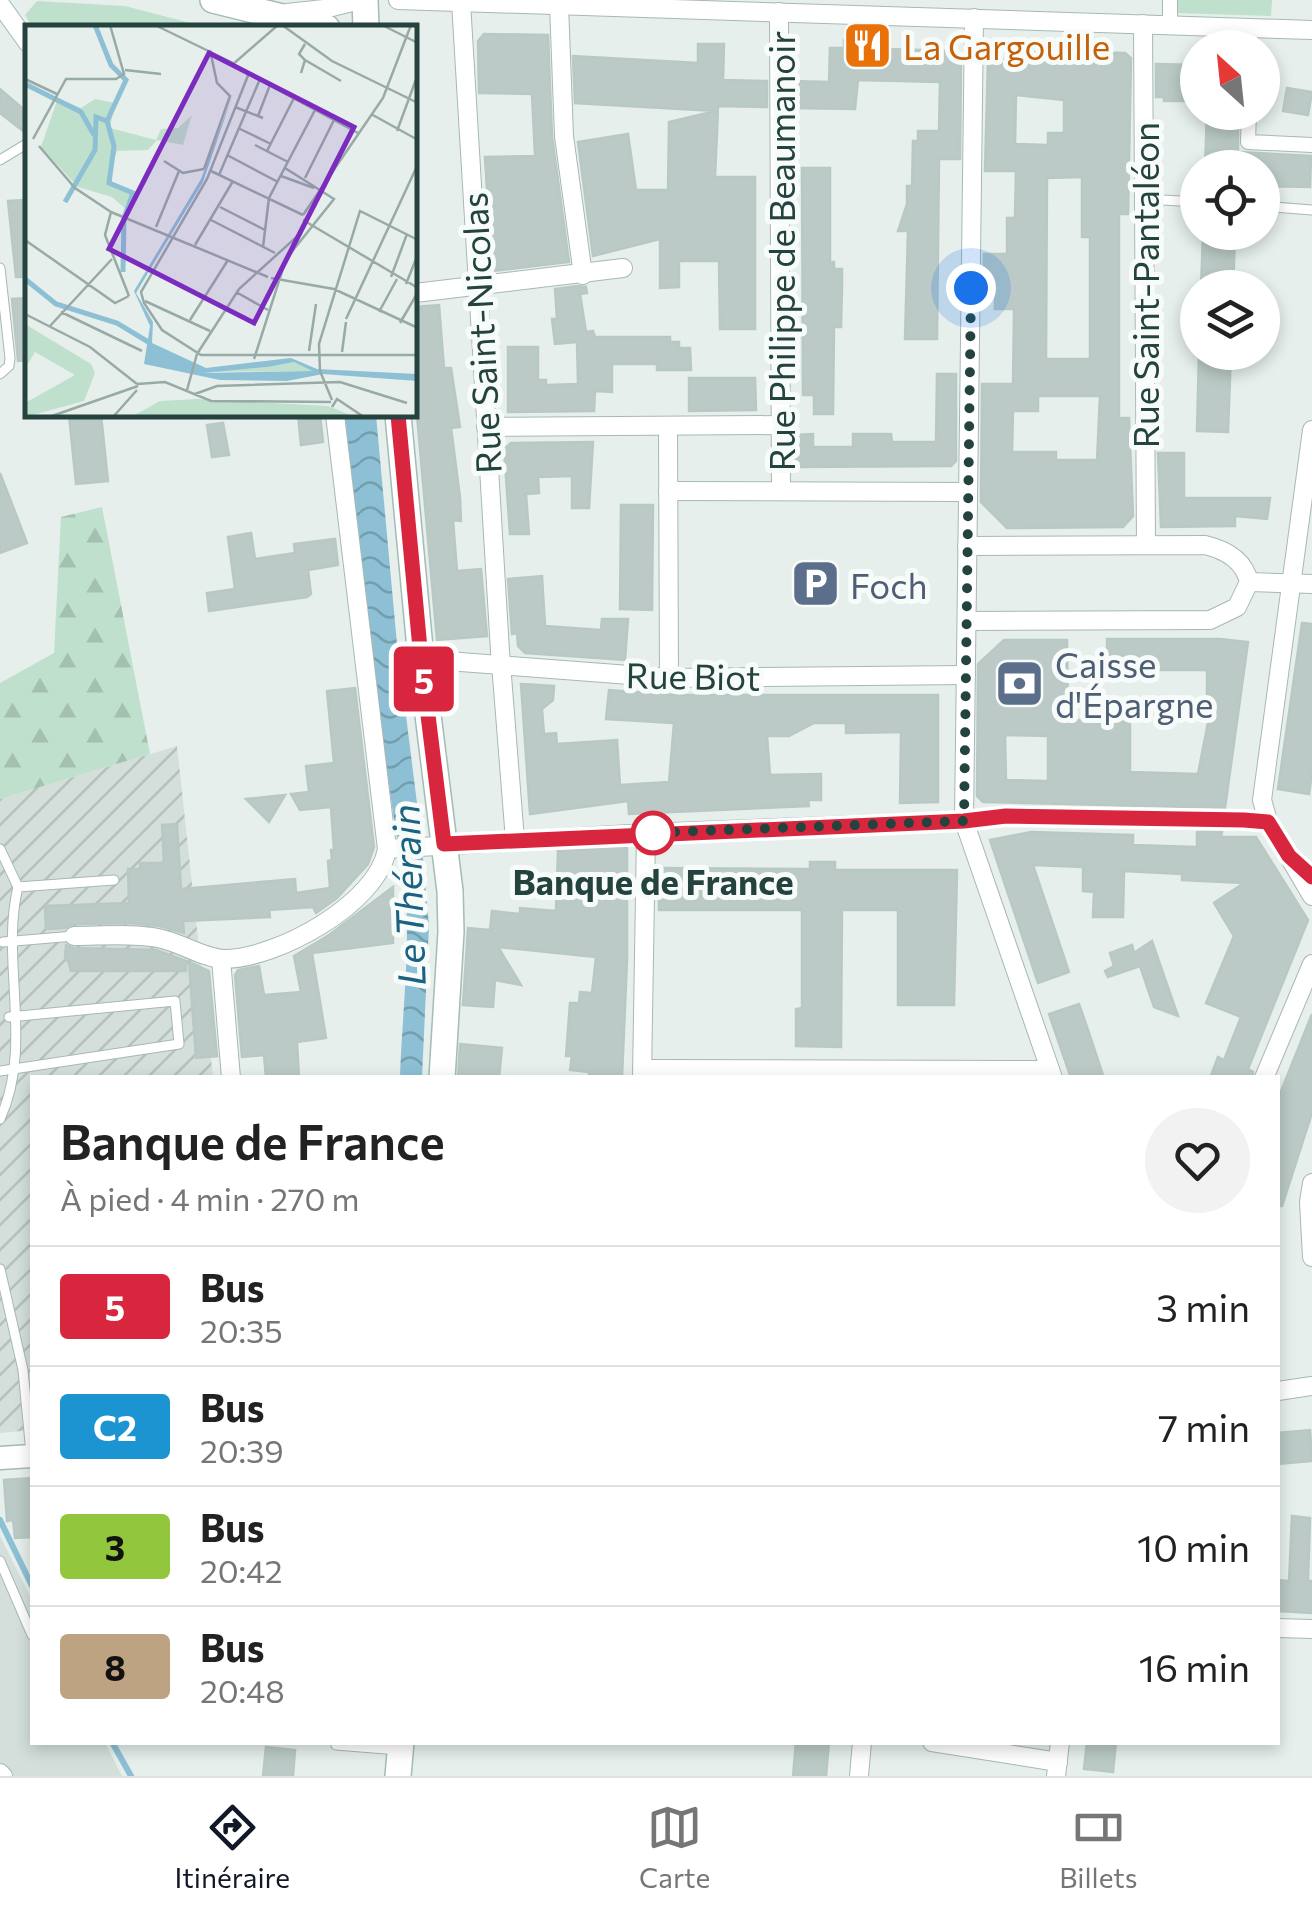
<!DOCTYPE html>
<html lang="fr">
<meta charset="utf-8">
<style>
body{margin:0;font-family:Commissioner,sans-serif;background:#f2f2f2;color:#222;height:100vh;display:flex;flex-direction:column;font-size:38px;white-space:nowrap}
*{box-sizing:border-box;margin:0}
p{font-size:32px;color:#767676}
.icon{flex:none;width:55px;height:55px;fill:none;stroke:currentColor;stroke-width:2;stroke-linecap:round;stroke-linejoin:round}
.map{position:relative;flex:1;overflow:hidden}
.panel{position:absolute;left:30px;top:1075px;width:1250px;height:670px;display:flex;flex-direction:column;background:#fff;border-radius:0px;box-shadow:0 5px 15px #0003}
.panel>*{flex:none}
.badge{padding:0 20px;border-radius:8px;font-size:35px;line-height:65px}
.needle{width:65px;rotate:333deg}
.controls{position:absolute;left:1180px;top:30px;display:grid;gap:20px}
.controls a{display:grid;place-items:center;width:100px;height:100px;border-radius:50%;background:#fff;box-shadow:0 5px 15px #0003;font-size:50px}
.you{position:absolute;width:50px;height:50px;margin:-25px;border:8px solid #fff;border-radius:50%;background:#1a73e8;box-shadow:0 0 0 15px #1a73e833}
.map>.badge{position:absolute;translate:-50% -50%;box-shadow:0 0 0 5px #fff}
.round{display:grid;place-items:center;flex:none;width:105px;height:105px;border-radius:52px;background:#f2f2f2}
.overview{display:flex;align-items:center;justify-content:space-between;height:170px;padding:0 30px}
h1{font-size:48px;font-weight:600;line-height:75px}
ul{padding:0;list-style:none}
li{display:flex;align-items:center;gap:30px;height:120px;padding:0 30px;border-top:2px solid #e0e0e0}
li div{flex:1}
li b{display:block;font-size:38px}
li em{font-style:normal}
li .badge{min-width:110px;font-weight:700;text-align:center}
.tabs{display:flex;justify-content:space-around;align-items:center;height:140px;border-top:2px solid #e0e0e0;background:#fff;font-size:28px;color:#767676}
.tabs a{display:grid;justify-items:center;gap:5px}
.tabs .selected{color:#111827}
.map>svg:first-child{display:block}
</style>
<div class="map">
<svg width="1312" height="1776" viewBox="0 0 1312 1776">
<defs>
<pattern id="industrial-furrows" width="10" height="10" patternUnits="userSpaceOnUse" patternTransform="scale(2.5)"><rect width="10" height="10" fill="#d4dfdb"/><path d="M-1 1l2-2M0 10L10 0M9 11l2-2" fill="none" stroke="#b6c1bd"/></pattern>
<pattern id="forest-firs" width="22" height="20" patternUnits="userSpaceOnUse" patternTransform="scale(2.5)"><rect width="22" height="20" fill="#bfe0cc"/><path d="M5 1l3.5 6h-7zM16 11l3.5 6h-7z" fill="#a4c1b0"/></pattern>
<pattern id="water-waves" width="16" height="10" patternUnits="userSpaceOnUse" patternTransform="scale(2.5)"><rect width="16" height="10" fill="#8dc0d5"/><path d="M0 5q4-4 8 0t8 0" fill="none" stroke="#739eae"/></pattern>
</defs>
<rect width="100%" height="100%" fill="#e6efec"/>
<polygon fill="#d4dfdb" points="0,1536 32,1600 32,1742 105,1743 122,1776 0,1776"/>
<polygon fill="url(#industrial-furrows)" points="177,746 213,1077 32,1078 32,1430 0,1433 0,799"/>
<g fill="#bfe0cc">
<polygon points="1174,0 1272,0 1271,16 1174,13"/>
<polygon points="37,1 125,6 206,27 32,27 25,15"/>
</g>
<polygon fill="url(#forest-firs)" points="102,507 150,754 0,799 0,683 54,653 61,517"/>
<path fill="url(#water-waves)" d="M 345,415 L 376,415 L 397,644 L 421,835 L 429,926 L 422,1077 L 400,1077 C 402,1006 417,901 396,834 L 372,665 Z"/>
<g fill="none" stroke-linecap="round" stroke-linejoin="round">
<g stroke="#8dc0d5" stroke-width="6">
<polyline points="0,1520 32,1586"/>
<polyline points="112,1742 131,1776"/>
</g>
</g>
<g fill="#bbcac6" stroke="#b8c9c4" stroke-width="2.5" fill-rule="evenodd">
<polygon points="484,34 548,35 552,136 569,262 492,271 485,157 535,156 532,94 479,93 478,41"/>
<polygon points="844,40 889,41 889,49 953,51 961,60 960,159 939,159 937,339 905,339 908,231 898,231 907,204 907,186 912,186 913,141 918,141 918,131 939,131 940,82 858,80 855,109 792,108 792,81 829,82 830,48 844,48"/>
<polygon points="698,44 724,44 723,80 767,81 767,107 718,106 717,133 715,177 755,177 755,329 720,329 719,261 679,261 679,287 660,288 660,239 593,256 578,142 628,134 636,190 668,190 669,122 716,111 575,103 573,56 698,63"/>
<path d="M 1010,50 L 1080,56 L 1084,52 L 1125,53 L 1131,58 L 1128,214 L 1119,214 L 1119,418 L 1129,418 L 1133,516 L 1123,527 L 1007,528 L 981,502 L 982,384 L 1013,384 L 1014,309 L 995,309 L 995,295 L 983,295 L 984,254 L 1007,254 L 1007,218 L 1015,218 L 1016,171 L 985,171 L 988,59 L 1010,60 ZM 1016,95 L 1064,100 L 1064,133 L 1048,133 L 1048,145 L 1015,144 ZM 1082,177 L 1082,237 L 1090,237 L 1090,359 L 1046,359 L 1047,178 ZM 1038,396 L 1100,396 L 1097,460 L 1056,460 L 1056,452 L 1012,452 L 1013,411 L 1038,411 Z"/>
<polygon points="1156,64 1198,65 1198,101 1164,101 1164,97 1156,97"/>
<polygon points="1287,88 1312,92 1308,115 1283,111"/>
<polygon points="0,89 28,113 28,135 0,113"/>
<polygon points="1207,112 1238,112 1238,152 1311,156 1310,187 1262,186 1262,168 1205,168"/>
<polygon points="802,168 830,168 830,262 834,262 834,269 842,269 842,289 841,327 834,327 833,414 814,414 814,395 803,395"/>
<polygon points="24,200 28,277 16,277 8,201"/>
<polygon points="1203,234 1235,235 1233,288 1201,288"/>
<polygon points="577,286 586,287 587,293 580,294 586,332 593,331 595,337 670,337 670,342 679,342 679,348 690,348 691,370 657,370 657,364 612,364 612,392 595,391 594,411 508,412 508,347 538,347 538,380 546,380 546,385 578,384 577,342 555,344 552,319 557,319 555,289"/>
<polygon points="28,298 28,360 18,361 12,299"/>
<polygon points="439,305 444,368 451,368 460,427 451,428 460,497 461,521 453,520 457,571 481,569 487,636 437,640 415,393 415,307"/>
<polygon points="1199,352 1231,352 1228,432 1197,431"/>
<polygon points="937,374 956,374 956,461 951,466 794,467 794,435 813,434 813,447 853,447 853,434 891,434 892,442 936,442"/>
<polygon points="689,378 755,378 756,410 689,411"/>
<polygon points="69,415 101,415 108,481 76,484"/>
<polygon points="298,415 320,415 323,442 301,445"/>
<polygon points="223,423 229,455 212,457 207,425"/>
<polygon points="593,442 589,508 572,508 572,476 538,477 539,493 526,494 529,534 510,534 504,449 511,443"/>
<polygon points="1158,453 1184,453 1184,498 1270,498 1267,519 1235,516 1235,526 1161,527"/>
<polygon points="0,473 27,543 0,553"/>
<polygon points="621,505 653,505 652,610 620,609"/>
<polygon points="251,533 255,559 295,553 294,544 335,539 338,565 308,570 311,594 307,597 209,611 207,593 235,589 228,537"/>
<polygon points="542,576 545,626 601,630 602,619 628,619 625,660 525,653 518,646 517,633 512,634 508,579"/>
<polygon points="1302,623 1312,624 1312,772 1309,794 1278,789"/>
<path d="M 1107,639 L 1220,639 L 1248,642 L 1225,808 L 983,802 L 977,796 L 978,664 L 1004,640 L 1067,640 L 1068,719 L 1103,722 L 1102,703 L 1130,702 L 1130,772 L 1198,774 L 1210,712 L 1207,711 L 1207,670 L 1107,670 ZM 1005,735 L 1048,736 L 1048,781 L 1006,780 Z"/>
<polygon points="521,684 554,686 553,700 542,709 544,734 556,733 557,744 617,740 620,785 669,782 674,723 606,719 609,690 676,695 938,695 938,802 900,803 901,732 846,733 846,723 814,723 789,736 767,736 770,775 821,774 821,800 808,800 809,806 629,814 628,801 530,814"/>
<polygon points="355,688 374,847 368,864 337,898 316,913 313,907 269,910 270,917 183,921 184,933 160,926 128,923 74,924 64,928 46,929 45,906 129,903 128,869 140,869 140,863 164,863 162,825 177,824 181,889 295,879 296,893 330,888 328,861 332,860 331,850 334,850 331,807 300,810 291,794 309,792 306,766 334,763 327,691"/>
<polygon points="285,795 269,822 246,799 266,797"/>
<polygon points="1031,832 1133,835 1133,845 1197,847 1197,832 1222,832 1221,837 1256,837 1308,920 1248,1069 1253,1072 1252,1078 1210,1078 1218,1057 1224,1060 1241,1017 1206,1003 1234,936 1214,903 1244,883 1182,880 1182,874 1124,871 1123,917 1093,917 1094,892 1083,891 1083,867 1033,865 1069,972 1038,983 990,840"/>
<polygon points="627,847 627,960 622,1078 589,1075 589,1072 570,1070 572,1056 566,1056 570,1003 579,1003 580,992 592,993 596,957 498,947 521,985 495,980 493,1007 463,1005 468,928 490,930 492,911 520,914 520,908 556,911 558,851"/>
<polygon points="810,862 835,862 835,870 957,870 954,1005 898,1005 898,910 842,910 841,1047 796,1046 796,1009 802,1008 802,910 659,910 659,868 810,869"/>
<polygon points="393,887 393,943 312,953 326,1038 297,1042 299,1078 266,1078 264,1055 242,1057 235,975 238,970 259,966 264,995 301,992 294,956 329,935"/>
<polygon points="1152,941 1163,973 1178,1016 1154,1007 1140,966 1108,977 1105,971 1114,966 1110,953 1132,945 1134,953"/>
<polygon points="66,945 74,948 156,950 186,961 186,971 71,971 68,960 65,960"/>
<polygon points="189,962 209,971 217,1056 196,1058"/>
<polygon points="1079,1004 1088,1030 1104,1078 1071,1078 1049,1014"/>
<polygon points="1312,1014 1312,1113 1282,1206 1278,1206 1278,1099"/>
<polygon points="460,1044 502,1048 499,1078 458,1078"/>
<polygon points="1310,1430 1312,1461 1278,1464 1278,1433"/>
<polygon points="32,1478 32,1537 15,1538 13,1520 7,1521 4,1480"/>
<polygon points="1292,1516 1310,1518 1308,1581 1312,1581 1312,1613 1278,1611 1278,1580 1289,1581"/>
<polygon points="796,1742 829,1742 826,1776 793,1776"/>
<polygon points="1087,1742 1116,1742 1113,1772 1084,1769"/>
<polygon points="266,1747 295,1750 293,1776 263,1776"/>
</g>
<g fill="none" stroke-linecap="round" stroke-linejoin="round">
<defs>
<g id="service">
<polyline points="0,160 28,143"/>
<polyline points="1144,199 1198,202"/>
<polyline points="1262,206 1312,210"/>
<polyline points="0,268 10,358 9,366 0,374"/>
<polyline points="0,849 18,887"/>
<polyline points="3,942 74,936"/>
<polyline points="0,1071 179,1044 175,1001 9,1017"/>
<path d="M 0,1119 C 34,1046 0,960 18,887 L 114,880"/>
<polyline points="0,1269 23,1370 31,1453"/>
<polyline points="0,1561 32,1635"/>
<polyline points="336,1745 398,1750"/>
</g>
<g id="pedestrian">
<polyline points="1170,25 1170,0"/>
<polyline points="1250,48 1250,27"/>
<polyline points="1249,112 1248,142 1312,145"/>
</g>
<g id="minor">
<polyline points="398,0 1312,30"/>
<polyline points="461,2 500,651 515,840"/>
<polyline points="0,4 28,43"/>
<polyline points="559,5 564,136 583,275"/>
<polyline points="779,12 781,491"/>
<polyline points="287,13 324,9 360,0"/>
<polyline points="974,18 964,821 1053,1078"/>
<polyline points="1143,24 1146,545"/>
<polyline points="415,293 623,268"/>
<polyline points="668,426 669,678"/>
<polyline points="486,427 782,425"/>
<polyline points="1312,430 1262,800 1268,821 1312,896"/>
<polyline points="668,491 968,492"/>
<polyline points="1249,582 1312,584"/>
<path d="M 967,621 L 1210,620 L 1237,607 L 1249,582 C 1244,560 1226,550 1205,545 L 967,546"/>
<polyline points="421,659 669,678 966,675"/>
<polyline points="387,849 646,833 964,821 1006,815 1268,821"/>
<path d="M 74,936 C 101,936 132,933 158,938 C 180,942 202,958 224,959 C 276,959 378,904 387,849 L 335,415"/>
<polyline points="221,959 231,1078"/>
<polyline points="644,1069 1050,1070"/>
<polyline points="642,1077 646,833"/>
<polyline points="1264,1078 1312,964"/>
<polyline points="1312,1183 1309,1202 1312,1257"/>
<polyline points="1278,1391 1312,1386"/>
<polyline points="1278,1628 1312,1629"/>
<polyline points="932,1742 1058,1762"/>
<polyline points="0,1773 3,1776"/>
<polyline points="859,1776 862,1742"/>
<polyline points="1056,1776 1060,1742"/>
</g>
<polyline id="tertiary" points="0,1458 32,1456"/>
<g id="secondary">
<polyline points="213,0 327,28"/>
<polyline points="365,0 366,28"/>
<polyline points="398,415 421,659 450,891 451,932 442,1078"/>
<polyline points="398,1776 401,1742"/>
</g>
</defs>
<use href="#service" stroke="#a8b8b4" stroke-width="11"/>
<use href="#pedestrian" stroke="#a8b8b4" stroke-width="16"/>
<use href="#minor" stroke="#a8b8b4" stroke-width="20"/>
<use href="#tertiary" stroke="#a8b8b4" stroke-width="25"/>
<use href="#secondary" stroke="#a4bbb6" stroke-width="28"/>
<use href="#service" stroke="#fff" stroke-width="9"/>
<use href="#pedestrian" stroke="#fff" stroke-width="14"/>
<use href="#minor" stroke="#fff" stroke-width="18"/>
<use href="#tertiary" stroke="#fff" stroke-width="22"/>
<use href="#secondary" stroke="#fff" stroke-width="25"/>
</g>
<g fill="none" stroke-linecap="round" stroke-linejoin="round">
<defs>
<polyline id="line" points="398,415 421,659 444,844 964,821 1006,816 1244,820 1268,822 1289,856 1312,877"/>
</defs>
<use href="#line" stroke="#fff" stroke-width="22"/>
<use href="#line" stroke="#d7263d" stroke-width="15"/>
<polyline stroke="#24423e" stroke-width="10" stroke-dasharray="0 18" points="653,833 646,833 964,821 971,288"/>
</g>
<defs>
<symbol id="restaurant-square" viewBox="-11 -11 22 22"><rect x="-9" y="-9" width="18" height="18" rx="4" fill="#e8710a" stroke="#f7fbf9"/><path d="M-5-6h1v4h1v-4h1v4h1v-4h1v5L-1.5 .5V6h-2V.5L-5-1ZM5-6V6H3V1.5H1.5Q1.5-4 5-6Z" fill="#fff"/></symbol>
<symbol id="parking-square" viewBox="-11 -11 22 22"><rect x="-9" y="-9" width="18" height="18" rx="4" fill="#5c6f8a" stroke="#f7fbf9"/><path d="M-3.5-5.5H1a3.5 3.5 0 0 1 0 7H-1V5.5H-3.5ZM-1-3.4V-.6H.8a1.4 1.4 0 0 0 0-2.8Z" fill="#fff"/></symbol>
<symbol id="bank-square" viewBox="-11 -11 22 22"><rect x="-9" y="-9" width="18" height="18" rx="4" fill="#5c6f8a" stroke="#f7fbf9"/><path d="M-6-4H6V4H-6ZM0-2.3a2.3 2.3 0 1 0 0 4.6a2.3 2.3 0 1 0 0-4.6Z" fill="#fff"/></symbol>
</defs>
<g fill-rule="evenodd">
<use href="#restaurant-square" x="840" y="18" width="55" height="55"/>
<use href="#parking-square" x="788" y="556" width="55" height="55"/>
<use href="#bank-square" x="992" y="656" width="55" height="55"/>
</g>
<circle fill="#fff" stroke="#d7263d" stroke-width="5" cx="653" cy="833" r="20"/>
<g text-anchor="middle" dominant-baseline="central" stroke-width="10" stroke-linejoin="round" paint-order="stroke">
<g font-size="35" fill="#c56008" stroke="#f7fbf9" text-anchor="start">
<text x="903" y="45">La Gargouille</text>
</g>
<g font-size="35" fill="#24423e" stroke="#f7fbf9">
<text transform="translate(780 251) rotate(-90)">Rue Philippe de Beaumanoir</text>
<text transform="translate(1144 285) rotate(-90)">Rue Saint-Pantaléon</text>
<text transform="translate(480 333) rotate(-93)">Rue Saint-Nicolas</text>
<text transform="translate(693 675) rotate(1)">Rue Biot</text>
</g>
<g font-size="35" fill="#4e5e75" stroke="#f7fbf9" text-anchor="start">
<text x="850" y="584">Foch</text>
<text x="1055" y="663">Caisse<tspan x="1055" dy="40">d'Épargne</tspan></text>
</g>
<g font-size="35" font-weight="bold" fill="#24423e" stroke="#f7fbf9">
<text x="653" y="880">Banque de France</text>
</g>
<g font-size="38" font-style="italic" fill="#1b6281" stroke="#f7fbf9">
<text transform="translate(407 895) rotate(-92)">Le Thérain</text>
</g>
</g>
<g transform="translate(25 25)">
<rect width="392" height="392" fill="#e6efec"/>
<path d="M 269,337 L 287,346 L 177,347 L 243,342 Z" fill="#bfe0cc"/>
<path d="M 33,73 L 56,83 L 70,74 L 90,78 L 85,103 L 131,115 L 136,104 L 153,103 L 167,90 L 158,120 L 132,115 L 123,125 L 92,126 L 82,156 L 110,167 L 103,186 L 87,172 L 53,162 L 16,122 ZM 0,299 L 66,339 L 70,348 L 59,376 L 0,392 L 0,378 L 50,350 L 10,327 L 0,344 ZM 172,374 L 303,381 L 330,392 L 106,392 L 135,376 Z" fill="#bfe0cc"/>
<path d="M 208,69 L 178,157 L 111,268 L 128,297 L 127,318 L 181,343 L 266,333 L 292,344 L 392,349 L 392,356 L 298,349 L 262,356 L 195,355 L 119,339 L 125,301 L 109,266 L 176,154 ZM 269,337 L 287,346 L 178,348 L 243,342 Z" fill="#8dc0d5" fill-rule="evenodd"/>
<path fill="none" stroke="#8dc0d5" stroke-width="5" d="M 0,59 L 56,87 L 69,110M 82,96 L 89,121 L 84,158 L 108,168 L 99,193 L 98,247M 40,177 L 70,125 L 71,92 L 82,96 L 101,55 L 86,40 L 70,0M 0,254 L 31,279 L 92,298 L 125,318"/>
<path fill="none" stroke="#98aaa6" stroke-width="2.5" d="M 130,0 L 208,38M 257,0 L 307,36 L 393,78M 357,0 L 393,18M 280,35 L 316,56M 208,39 L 224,48 L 182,154 L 116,267 L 119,278 L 137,305 L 176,330 L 393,330M 207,40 L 253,0M 100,45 L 136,49M 222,48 L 333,108M 276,48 L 280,35 L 274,29 L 280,19M 0,54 L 32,69M 210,82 L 238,93M 346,89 L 393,115M 233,91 L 245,60M 213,103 L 246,119M 372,106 L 393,49M 8,114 L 41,54 L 91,54 L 99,49 L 85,0M 230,120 L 263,137M 14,121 L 50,163 L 86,187M 242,126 L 269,73M 202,130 L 253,157M 139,136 L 158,148 L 179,144M 179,144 L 205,71 L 192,58 L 185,25M 186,146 L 278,190M 194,150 L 235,54M 256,151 L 289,163M 280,153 L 309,95M 195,182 L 240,205M 86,187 L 243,252M 86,187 L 80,210 L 104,271M 278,190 L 358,73 L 386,0M 186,195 L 250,228M 278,195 L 393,263M 131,202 L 154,146M 0,215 L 90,278 L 104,271M 170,220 L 208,156M 238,222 L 244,173 L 290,85M 366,252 L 382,209M 246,253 L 309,264 L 393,303M 381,259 L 393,229M 211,267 L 243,285M 120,276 L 185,306M 36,287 L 117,326M 354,287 L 372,254M 0,289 L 65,322 L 112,359M 321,294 L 393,139M 165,295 L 203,235M 375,298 L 393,267M 25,301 L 87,234M 284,326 L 291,279M 317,327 L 321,297M 172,329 L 214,264 L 277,207M 229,334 L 261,234 L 309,174 L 260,143M 112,359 L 140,357 L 186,376 L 306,377M 162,365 L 172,329M 170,369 L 192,361 L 315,357 L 382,378M 307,375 L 295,346 L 294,319 L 335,186 L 393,215M 307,382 L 312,374 L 339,392M 24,392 L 113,361M 88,392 L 112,365"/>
<path fill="#7b2cbf" fill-opacity="0.15" stroke="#7b2cbf" stroke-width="5" d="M 184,28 L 329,102 L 229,298 L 84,224 Z"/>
<rect width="392" height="392" fill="none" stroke="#24423e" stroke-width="5"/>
</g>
</svg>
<div class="controls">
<a><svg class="needle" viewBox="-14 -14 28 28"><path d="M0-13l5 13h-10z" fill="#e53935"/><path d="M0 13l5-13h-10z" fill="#767676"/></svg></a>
<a><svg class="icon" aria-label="locate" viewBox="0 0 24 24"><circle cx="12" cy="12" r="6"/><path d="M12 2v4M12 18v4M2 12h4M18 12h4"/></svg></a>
<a><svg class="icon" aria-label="layers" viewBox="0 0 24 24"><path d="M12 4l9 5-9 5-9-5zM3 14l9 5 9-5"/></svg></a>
</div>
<div class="you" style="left:971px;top:288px"></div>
<b class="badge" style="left:424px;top:679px;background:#d7263d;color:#fff">5</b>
<section class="panel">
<div class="overview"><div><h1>Banque de France</h1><p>À pied · 4 min · 270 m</p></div><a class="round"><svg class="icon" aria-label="heart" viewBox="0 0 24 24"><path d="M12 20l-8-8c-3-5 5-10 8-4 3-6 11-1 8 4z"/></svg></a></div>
<ul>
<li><span class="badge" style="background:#d7263d;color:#fff">5</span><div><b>Bus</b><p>20:35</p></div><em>3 min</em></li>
<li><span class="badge" style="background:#1c94d2;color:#fff">C2</span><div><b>Bus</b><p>20:39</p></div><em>7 min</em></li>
<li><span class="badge" style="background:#92c73d;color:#111">3</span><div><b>Bus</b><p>20:42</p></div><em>10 min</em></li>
<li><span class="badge" style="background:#bda381;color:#111">8</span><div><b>Bus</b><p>20:48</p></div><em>16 min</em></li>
</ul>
</section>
</div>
<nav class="tabs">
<a class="selected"><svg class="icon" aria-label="directions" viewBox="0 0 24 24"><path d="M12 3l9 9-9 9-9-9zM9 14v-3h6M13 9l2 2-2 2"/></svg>Itinéraire</a>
<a><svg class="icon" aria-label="map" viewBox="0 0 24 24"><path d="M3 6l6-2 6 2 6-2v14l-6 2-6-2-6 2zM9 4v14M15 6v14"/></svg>Carte</a>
<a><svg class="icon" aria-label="tickets" viewBox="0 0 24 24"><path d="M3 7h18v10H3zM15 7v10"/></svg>Billets</a>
</nav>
